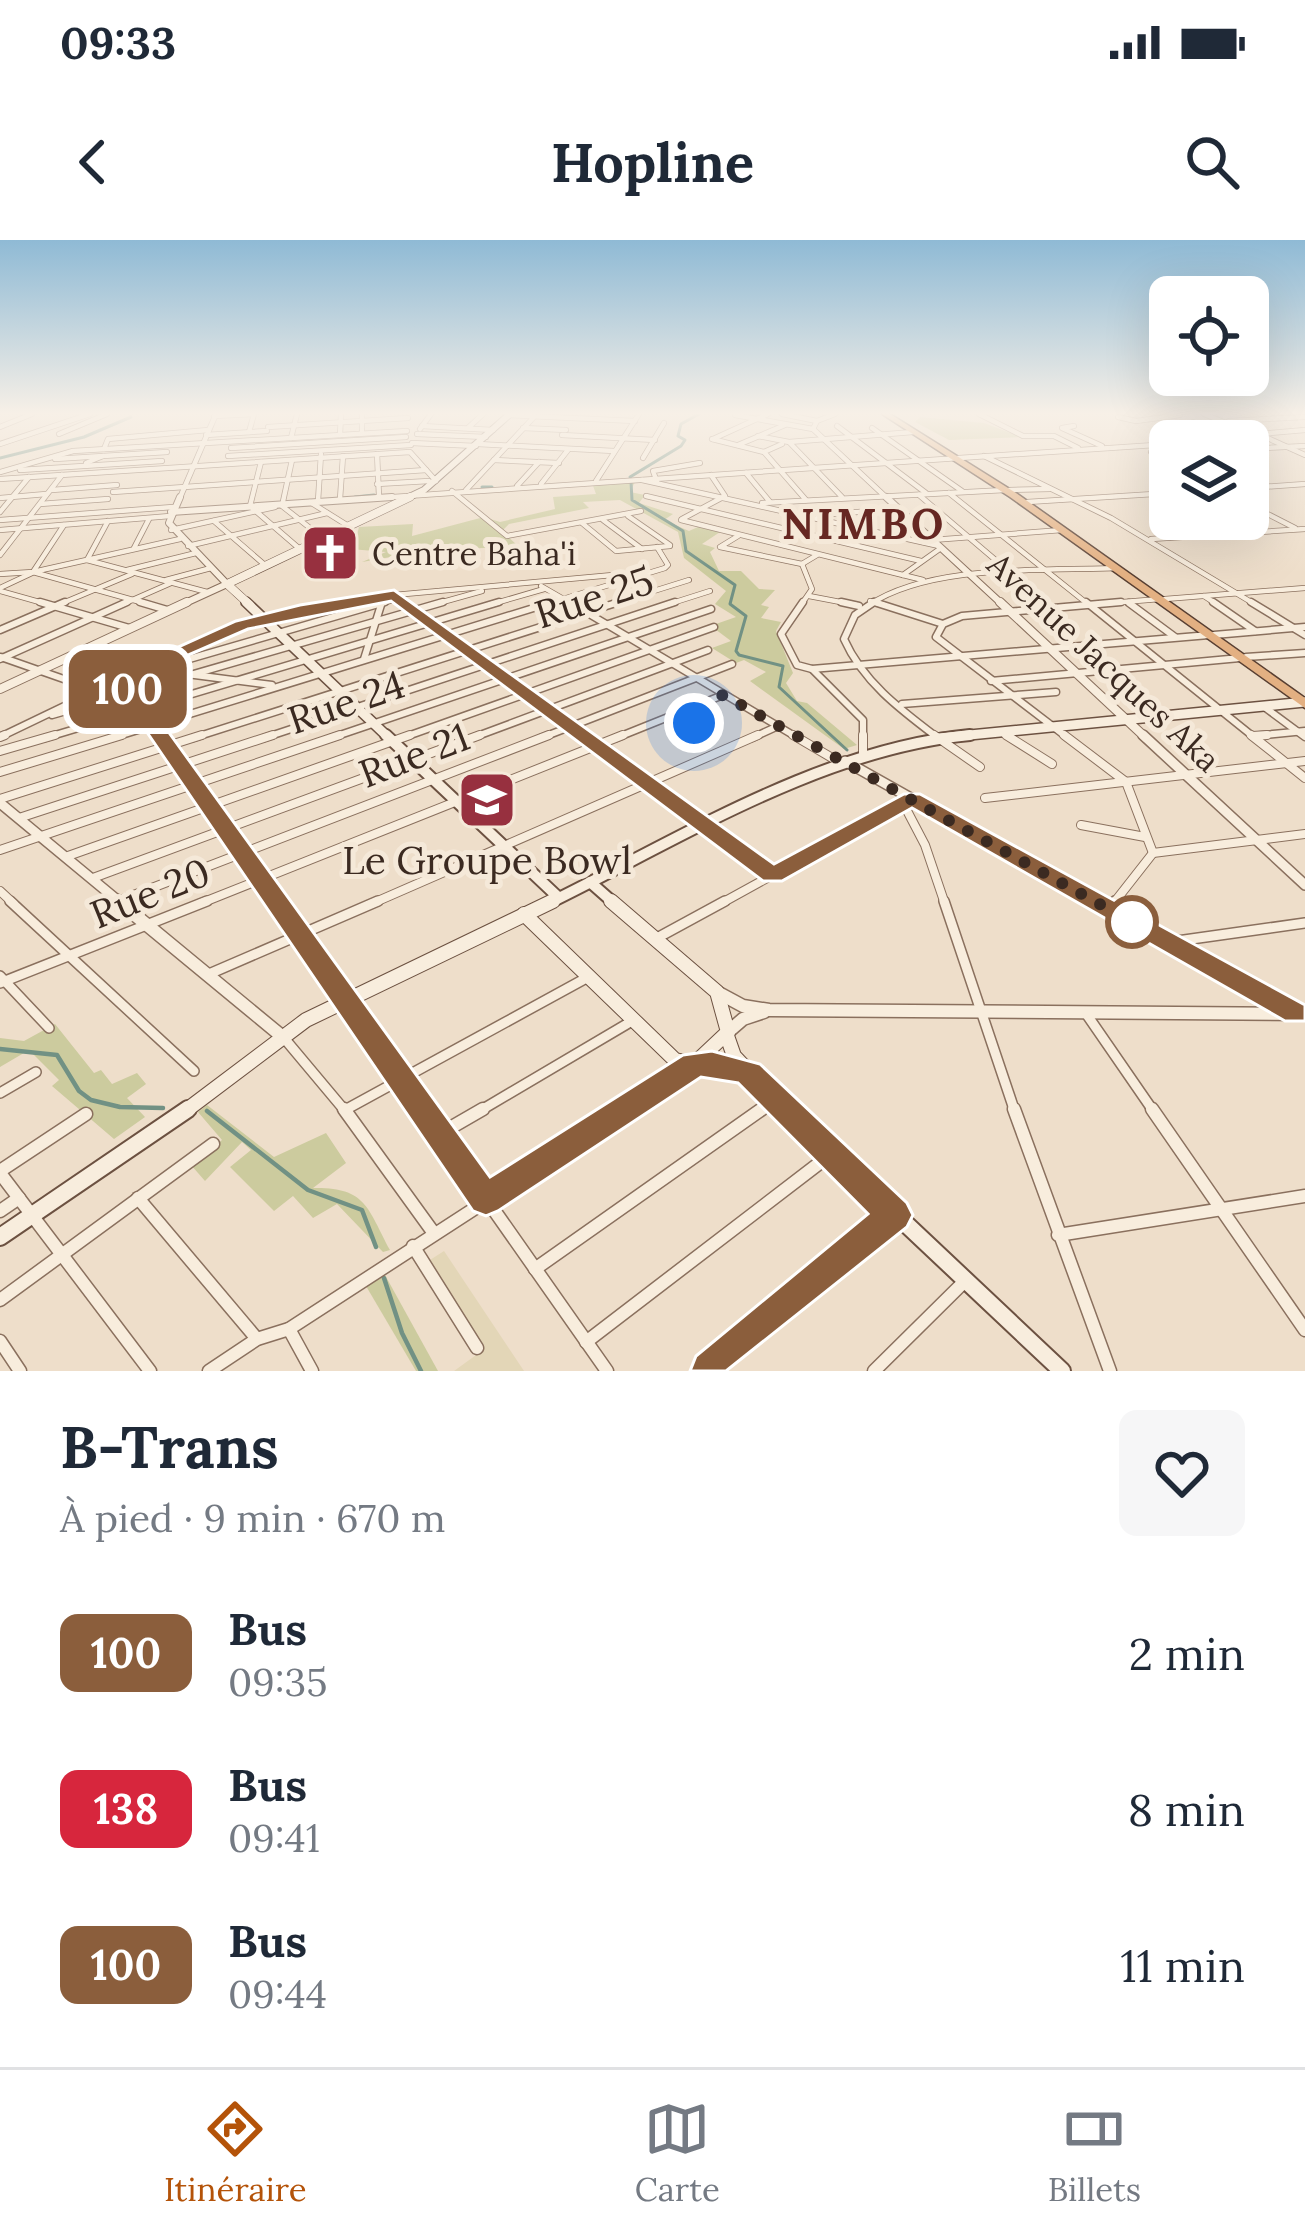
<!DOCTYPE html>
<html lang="fr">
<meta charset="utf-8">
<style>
body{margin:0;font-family:Lora,serif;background:#f6f6f7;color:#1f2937;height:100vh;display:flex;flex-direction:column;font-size:45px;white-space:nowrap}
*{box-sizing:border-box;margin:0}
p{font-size:39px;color:#747a83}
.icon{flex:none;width:66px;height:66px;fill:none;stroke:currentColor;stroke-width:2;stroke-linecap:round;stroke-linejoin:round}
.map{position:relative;height:1131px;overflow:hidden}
.sheet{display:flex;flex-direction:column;background:#fff;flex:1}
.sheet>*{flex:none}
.badge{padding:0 24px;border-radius:18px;font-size:42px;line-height:78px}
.tools{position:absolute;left:1149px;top:36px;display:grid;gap:24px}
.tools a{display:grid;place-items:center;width:120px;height:120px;border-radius:18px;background:#fff;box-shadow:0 12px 48px #0002;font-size:60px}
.you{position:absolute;width:60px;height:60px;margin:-30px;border:9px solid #fff;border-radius:50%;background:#1a73e8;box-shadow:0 0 0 18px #1a73e833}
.map>.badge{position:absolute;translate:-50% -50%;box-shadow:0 0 0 6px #fff}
.round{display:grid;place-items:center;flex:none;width:126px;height:126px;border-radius:18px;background:#f6f6f7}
.summary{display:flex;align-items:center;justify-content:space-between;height:204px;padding:0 60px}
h1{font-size:57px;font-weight:700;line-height:90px}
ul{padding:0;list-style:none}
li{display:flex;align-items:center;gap:36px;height:156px;padding:0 60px}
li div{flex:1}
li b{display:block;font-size:45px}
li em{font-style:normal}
li .badge{min-width:132px;font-weight:700;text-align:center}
.status{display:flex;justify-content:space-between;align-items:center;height:84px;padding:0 60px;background:#fff;direction:ltr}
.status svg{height:33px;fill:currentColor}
header{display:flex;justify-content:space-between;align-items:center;height:156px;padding:0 60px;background:#fff;font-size:54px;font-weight:700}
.tabs{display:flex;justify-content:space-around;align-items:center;height:168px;border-top:3px solid #e0e1e3;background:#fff;font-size:33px;color:#747a83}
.tabs a{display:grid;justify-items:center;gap:6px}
.tabs .active{color:#b45309}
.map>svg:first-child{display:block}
</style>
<div class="status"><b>09:33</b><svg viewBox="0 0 49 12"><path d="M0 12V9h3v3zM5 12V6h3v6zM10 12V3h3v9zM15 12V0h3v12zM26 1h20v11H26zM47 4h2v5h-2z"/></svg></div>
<header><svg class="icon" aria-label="back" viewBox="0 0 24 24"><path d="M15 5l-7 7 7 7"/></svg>Hopline<svg class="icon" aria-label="search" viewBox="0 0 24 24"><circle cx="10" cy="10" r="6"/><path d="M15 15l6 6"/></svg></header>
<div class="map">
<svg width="1305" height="1131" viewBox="0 0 1305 1131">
<rect width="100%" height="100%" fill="#eedeca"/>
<polygon fill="#e3d6b7" points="444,1011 524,1131 454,1131 483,1110 430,1020"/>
<g fill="#cccb9e">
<polygon points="920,177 984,183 1021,197 949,200 915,182"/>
<polygon points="636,240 630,252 645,255 639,263 673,274 664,280 689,291 698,287 720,292 702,304 715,308 710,312 719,331 741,331 759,349 775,350 761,365 769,367 761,378 781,382 776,391 793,433 786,443 797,461 807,463 857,505 844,509 750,441 766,432 744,420 736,423 712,408 731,401 715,389 716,384 736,377 715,364 726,351 684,318 678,292 620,260 583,262 589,268 509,284 502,291 518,306 513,307 431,310 362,322 386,312 315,306 356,299 359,287 413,284 412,296 484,277 500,282 555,269 553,257 596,254 592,243"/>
<polygon points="55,784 94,833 101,830 112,844 137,833 146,844 127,858 145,877 114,899 52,846 59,840 29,810 0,827 0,798 24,801"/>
<path d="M 207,865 L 274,917 L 326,893 L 346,923 L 313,948 C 366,947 367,967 390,1010 L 383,1012 L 337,964 L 313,978 L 293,956 L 274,971 L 230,927 L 251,910 L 242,902 L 205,941 L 191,925 L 222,900 L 198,872 Z"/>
<polygon points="379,1034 385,1035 438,1131 416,1131 366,1046"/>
</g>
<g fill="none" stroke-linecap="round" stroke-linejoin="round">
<g stroke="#719184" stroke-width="3">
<polyline points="0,218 84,197 131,177"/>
<polyline points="630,237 681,206 685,200 678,196 681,184 699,174"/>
<polyline points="631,242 632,260 683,291 686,311 735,345 730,364 746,376 736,411 739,415 783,426 779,447 847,510"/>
<polyline points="482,247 492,247"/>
<polyline points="355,257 374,255"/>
</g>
<g stroke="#719184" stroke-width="4.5">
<polyline points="0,809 57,815 79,851 91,860 120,867 163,868"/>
<polyline points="207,871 308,950 362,970 376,1007"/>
<polyline points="384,1038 402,1093 421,1131"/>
</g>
<defs>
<g id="minor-far4">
<polyline points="362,174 362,193"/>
<polyline points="782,174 817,181"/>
<polyline points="979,174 1023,196 1054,196 1078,208"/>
<polyline points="1204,174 1248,192"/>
<polyline points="508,175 635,181"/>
<polyline points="735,175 813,189"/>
<polyline points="214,176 254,174 249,192"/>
<polyline points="1118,177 1136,181 1180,175"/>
<polyline points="1229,181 1305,177"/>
<polyline points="1193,182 1233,201"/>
<polyline points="422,186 493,190"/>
<polyline points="837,186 926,253"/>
<polyline points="1074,186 1062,188 1102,206"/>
<polyline points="0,187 32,174"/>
<polyline points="268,187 408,178"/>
<polyline points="468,188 483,174"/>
<polyline points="523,188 566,190"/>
<polyline points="872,188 962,251"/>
<polyline points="420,189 431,174"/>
<polyline points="59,194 107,174"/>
<polyline points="417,194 486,197"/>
<polyline points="206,195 267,191"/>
<polyline points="340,195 341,174"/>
<polyline points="562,195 655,200"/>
<polyline points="758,196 789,202 913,192"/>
<polyline points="1263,196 1305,215"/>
<polyline points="291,198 297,174"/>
<polyline points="712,199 764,212"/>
<polyline points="713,199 768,174"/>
<polyline points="1181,201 1305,190"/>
<polyline points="412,203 476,206"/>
<polyline points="790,203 842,257"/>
<polyline points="0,204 90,174"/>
<polyline points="478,204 614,211"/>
<polyline points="782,204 764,212 806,260"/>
<polyline points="738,205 785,185"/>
<polyline points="1157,207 1151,212 1170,223"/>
<polyline points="231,208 406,197"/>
<polyline points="104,209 108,199 208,190"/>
<polyline points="1248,209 1305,206"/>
<polyline points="377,214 379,256"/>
<polyline points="228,216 411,205"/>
<polyline points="984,216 1111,278 1256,365"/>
<polyline points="643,218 664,183"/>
<polyline points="959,218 1170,204"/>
<polyline points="55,219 167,212"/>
<polyline points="292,220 282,266 324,299"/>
<polyline points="494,220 559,223"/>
<polyline points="261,222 250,266 301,310"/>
<polyline points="86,223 103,216"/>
<polyline points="20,230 162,221"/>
<polyline points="0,232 73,211 407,191"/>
<polyline points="746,233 770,262"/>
<polyline points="0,239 410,212 436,241"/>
<polyline points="642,240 939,306"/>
<polyline points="596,241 639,174"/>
<polyline points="657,242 653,231 700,223"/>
<polyline points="377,244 429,241"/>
<polyline points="541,244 568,210"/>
<polyline points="517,246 539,222"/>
<polyline points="1248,248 1305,244"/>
<polyline points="52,250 117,245"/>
<polyline points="466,250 533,178"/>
<polyline points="1009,250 1050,249"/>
<polyline points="452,251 507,296 641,271"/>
<polyline points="113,252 426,230"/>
<polyline points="949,253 1089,365"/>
<polyline points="919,255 1012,334"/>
<polyline points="646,256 921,321"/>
<polyline points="0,258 46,254"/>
<polyline points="340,259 343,216"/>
<polyline points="318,261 321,214"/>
<polyline points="310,262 350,287"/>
<polyline points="1027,262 1170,253"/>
<polyline points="762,263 1005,250"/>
<polyline points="40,264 108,259"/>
<polyline points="1248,264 1295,288"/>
<polyline points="0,272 29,237"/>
<polyline points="817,275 899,269"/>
<polyline points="628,276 670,305"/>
<polyline points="682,279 725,256 711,235"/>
<polyline points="0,280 173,267"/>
<polyline points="603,280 642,309"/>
<polyline points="681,280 923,340"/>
<polyline points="108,281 87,320 207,352"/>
<polyline points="214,281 266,326"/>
<polyline points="582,283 616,311 670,306"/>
<polyline points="64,285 33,332 151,365"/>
<polyline points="0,290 170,276"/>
<polyline points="171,290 275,267"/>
<polyline points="738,296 720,307 802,324 817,315"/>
<polyline points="1151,299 1305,289"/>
<polyline points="932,300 1062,290"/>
<polyline points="188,306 327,273"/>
<polyline points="134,308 149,279"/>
<polyline points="0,315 62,235"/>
<polyline points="127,330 196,313"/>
<polyline points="0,334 33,332 180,299"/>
<polyline points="903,335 941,308"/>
<polyline points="166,340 211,328"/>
<polyline points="541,346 574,365"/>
<polyline points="0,348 32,333"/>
<polyline points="0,351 50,365"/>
<polyline points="395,356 408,365"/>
<polyline points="809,356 856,365"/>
<polyline points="1204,356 1218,365"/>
<polyline points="1165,359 1305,348"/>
<polyline points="870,361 884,365"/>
<polyline points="58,365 132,334"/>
<polyline points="121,365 171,343"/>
<polyline points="338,365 394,355 635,333"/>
<polyline points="375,365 397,359"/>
<polyline points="432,365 482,351"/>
<polyline points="489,365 544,349"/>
<polyline points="543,365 665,328 668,325 657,307"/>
<polyline points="609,365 689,340"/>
<polyline points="666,365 710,351"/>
<polyline points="801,365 812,349 802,324"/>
<path d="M 869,365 C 930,324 1043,331 1115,328"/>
<polyline points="1086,365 1160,359"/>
</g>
<g id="minor-far3">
<polyline points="40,362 129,388"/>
<polyline points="140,362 167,370"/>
<polyline points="404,362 586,498"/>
<polyline points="569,362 798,498"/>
<polyline points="803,362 781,394 797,425 812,429 863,480 863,498"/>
<polyline points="841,362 859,366"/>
<polyline points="874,362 943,384"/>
<path d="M 874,362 L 855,375 L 844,399 C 863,442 901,470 938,498"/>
<polyline points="1086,362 1255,498"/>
<polyline points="1213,362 1255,391"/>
<polyline points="1251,362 1305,395"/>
<polyline points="1129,363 1175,397"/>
<polyline points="0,390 65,362"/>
<polyline points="1214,395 1305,387"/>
<polyline points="1,417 95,450"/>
<polyline points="1246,417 1305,413"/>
<polyline points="0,419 127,362"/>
<polyline points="364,419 381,365"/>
<polyline points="155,429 385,362"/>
<polyline points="812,429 1209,395"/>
<polyline points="156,430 272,445"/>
<polyline points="120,438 162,498"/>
<polyline points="991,441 1240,418"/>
<polyline points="902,464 1056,452"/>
<polyline points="1263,466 1305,497"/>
<polyline points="52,475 443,362"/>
<polyline points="1002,492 1011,498"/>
<polyline points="1253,496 1305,491"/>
<polyline points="0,497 185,408 264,379 354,362"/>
<polyline points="45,498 499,362"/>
<polyline points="112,498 553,362"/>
<polyline points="193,498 619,362"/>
<polyline points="264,498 675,362"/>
<polyline points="331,498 711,369"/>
<polyline points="402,498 714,387"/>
<polyline points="472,498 708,410"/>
<polyline points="541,498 732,424"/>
<polyline points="616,498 723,455"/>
<polyline points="752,498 776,487"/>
<polyline points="1068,498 936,397 943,384 962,376 1121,362"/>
</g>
<g id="minor-far2">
<polyline points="160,495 279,664"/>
<polyline points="582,495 772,635"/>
<polyline points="793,495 839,522"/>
<polyline points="863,495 863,513"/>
<polyline points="934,495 980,527"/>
<polyline points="1006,495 1052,524"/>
<polyline points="1064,495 1126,542 1153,613"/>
<polyline points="1251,495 1305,538"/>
<polyline points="1253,496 1267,495"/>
<polyline points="0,497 5,495"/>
<polyline points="0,511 55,495"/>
<polyline points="0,532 122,495"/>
<polyline points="985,558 1305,521"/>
<polyline points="0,559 202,495"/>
<polyline points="903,563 925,605 945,664"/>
<polyline points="19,578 273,495"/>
<polyline points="1081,585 1145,597"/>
<polyline points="0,610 340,495"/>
<polyline points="1153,613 1305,594"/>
<polyline points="68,616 410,495"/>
<polyline points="93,638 480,495"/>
<polyline points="0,651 14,664"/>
<polyline points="118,661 549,495"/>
<polyline points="199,664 623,495"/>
<polyline points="371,664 758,495"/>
<polyline points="720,664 903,563"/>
<polyline points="1113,664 1153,613"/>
</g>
<g id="minor-far1">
<polyline points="10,661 194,831"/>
<polyline points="276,661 425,872"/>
<polyline points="944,661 1015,872"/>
<polyline points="1109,668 1115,661"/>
<polyline points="657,698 725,661"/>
<polyline points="1170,702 1305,683"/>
<polyline points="209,734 378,661"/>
<polyline points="0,736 49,788"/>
<polyline points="0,743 207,661"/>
<polyline points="1085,772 1154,872"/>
<polyline points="284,798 346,872"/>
<polyline points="0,853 36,832"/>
<polyline points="345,870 590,736"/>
<polyline points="478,872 632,781"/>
<polyline points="623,872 693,826"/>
<polyline points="758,872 773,861"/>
</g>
<g id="minor">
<polyline points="344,869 433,992"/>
<polyline points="423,869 607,1131"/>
<polyline points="1014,869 1110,1131"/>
<polyline points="1152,869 1305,1090"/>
<polyline points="438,895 483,869"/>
<polyline points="0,931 86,874"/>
<polyline points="0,933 150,1131"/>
<polyline points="138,958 257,1099"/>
<polyline points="0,971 19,958"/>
<polyline points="1058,995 1305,956"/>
<polyline points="413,1006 477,1108"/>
<polyline points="535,1029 762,869"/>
<polyline points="0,1060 213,904"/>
<polyline points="289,1089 312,1131"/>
<polyline points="0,1101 20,1131"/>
<polyline points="586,1102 830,915"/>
<polyline points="209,1131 257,1099 289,1089 628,869"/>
<polyline points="711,1131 893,976"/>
<polyline points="874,1131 964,1042"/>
</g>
<g id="tertiary-far4">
<polyline points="835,174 817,181 813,189 889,260"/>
<polyline points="179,260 216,174"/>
<polyline points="349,260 959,218"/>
</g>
<g id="tertiary-far3">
<polyline points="180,257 169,283 227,344 181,365"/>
<polyline points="886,257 1003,365"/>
<polyline points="171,272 392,257"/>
</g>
<g id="tertiary-far2">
<polyline points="1000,362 1146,498"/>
<polyline points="0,449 187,362"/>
</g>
<g id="tertiary-far1">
<polyline points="1143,495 1305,645"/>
<polyline points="845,521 1099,664"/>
<polyline points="0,563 122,664"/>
</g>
<g id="tertiary">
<polyline points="118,661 284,798"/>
<polyline points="1094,661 1291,771"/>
<polyline points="717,752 743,766 769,770 1305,774"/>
<polyline points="728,792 743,779 764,772"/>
</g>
<polyline id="secondary-far5" points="403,260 424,250 510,174"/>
<polyline id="secondary-far4" points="250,365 227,344 410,257"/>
<g id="secondary-far3">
<polyline points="246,362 389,498"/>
<polyline points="939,498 1305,462"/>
</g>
<g id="secondary-far2">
<polyline points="386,495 558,657"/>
<polyline points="590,642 615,664"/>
<path d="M 547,664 C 680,599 821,509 970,495"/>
</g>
<g id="secondary-far1">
<polyline points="524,674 675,820 694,824 728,792 717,752 611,661"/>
<polyline points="727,796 734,816 787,872"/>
<polyline points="694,824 728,825 745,832"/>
<polyline points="184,872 306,780 553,661"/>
</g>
<g id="secondary">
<polyline points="784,869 1062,1131"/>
<polyline points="0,997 188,869"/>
</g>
<polygon id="trunk" points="882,174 890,174 1016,253 1305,458 1305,468 1010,257"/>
</defs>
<use href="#minor-far4" stroke="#8a705e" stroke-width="6"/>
<use href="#minor-far3" stroke="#8a705e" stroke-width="9"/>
<use href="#minor-far2" stroke="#8a705e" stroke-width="10"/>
<use href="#minor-far1" stroke="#8a705e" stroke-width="12"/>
<use href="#minor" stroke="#8a705e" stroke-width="15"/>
<use href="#tertiary-far4" stroke="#8a705e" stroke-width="6"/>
<use href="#tertiary-far3" stroke="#8a705e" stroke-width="8"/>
<use href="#tertiary-far2" stroke="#8a705e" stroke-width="10"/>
<use href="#tertiary-far1" stroke="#8a705e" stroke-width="12"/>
<use href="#tertiary" stroke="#8a705e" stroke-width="15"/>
<use href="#secondary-far5" stroke="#6c5141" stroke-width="8"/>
<use href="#secondary-far4" stroke="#6c5141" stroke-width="9"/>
<use href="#secondary-far3" stroke="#6c5141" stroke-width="12"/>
<use href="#secondary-far2" stroke="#6c5141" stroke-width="14"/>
<use href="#secondary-far1" stroke="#6c5141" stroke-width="16"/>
<use href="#secondary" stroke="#6c5141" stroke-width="20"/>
<use href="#trunk" stroke="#583f32" stroke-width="3"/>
<use href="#minor-far4" stroke="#f8eddd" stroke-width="4.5"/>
<use href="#minor-far3" stroke="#f8eddd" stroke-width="6"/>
<use href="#minor-far2" stroke="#f8eddd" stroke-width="8"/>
<use href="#minor-far1" stroke="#f8eddd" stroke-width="9"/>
<use href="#minor" stroke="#f8eddd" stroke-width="12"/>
<use href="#tertiary-far4" stroke="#f8eddd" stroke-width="4.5"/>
<use href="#tertiary-far3" stroke="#f8eddd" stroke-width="6"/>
<use href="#tertiary-far2" stroke="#f8eddd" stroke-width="8"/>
<use href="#tertiary-far1" stroke="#f8eddd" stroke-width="9"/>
<use href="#tertiary" stroke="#f8eddd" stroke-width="12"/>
<use href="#secondary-far5" stroke="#f8eddd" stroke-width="6"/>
<use href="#secondary-far4" stroke="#f8eddd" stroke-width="8"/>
<use href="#secondary-far3" stroke="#f8eddd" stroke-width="9"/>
<use href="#secondary-far2" stroke="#f8eddd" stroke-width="10"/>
<use href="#secondary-far1" stroke="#f8eddd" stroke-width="14"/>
<use href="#secondary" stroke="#f8eddd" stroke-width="16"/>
<use href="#trunk" fill="#e3b082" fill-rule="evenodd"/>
</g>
<linearGradient id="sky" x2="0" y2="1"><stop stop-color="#8fbad5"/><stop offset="0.52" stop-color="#f7f0e7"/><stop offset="1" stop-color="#f7f0e7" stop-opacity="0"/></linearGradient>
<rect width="1305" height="333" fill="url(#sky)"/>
<polygon fill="#8b5e3c" stroke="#fff" stroke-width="3" points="394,350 774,624 904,554 920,554 1305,765 1305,781 1285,781 912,568 782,641 763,641 391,361 248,389 131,440 490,937 683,815 712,811 760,824 907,963 913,975 907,987 726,1131 690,1131 696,1116 868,974 738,843 701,837 498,971 486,976 473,971 110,438 236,381 300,365"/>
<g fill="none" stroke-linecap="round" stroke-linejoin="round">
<polyline stroke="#3b2a21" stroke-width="12" stroke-dasharray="0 21.6" points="694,483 679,473 723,455 1141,687 1132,682"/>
</g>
<defs>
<symbol id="church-square" viewBox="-11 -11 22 22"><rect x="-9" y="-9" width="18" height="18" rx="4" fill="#97303f" stroke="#f5e9d9"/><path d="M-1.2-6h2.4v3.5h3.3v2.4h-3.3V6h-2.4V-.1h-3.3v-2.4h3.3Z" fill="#fff"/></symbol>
<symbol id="university-square" viewBox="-11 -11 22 22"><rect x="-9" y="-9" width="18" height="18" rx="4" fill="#97303f" stroke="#f5e9d9"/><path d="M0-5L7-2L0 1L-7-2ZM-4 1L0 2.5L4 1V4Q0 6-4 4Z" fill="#fff"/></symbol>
</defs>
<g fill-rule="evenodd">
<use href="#church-square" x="297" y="280" width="66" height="66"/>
<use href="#university-square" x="454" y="527" width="66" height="66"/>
</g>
<circle fill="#fff" stroke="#8b5e3c" stroke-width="6" cx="1132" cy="682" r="24"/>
<g text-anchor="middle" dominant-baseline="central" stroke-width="10" stroke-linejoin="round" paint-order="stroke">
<g font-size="33" fill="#3b2a21" stroke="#f5e9d9" text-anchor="start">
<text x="372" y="313">Centre Baha'i</text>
</g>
<g font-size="33" fill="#3b2a21" stroke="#f5e9d9">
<text transform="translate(1104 422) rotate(43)">Avenue Jacques Aka</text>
</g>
<g font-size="39" fill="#3b2a21" stroke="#f5e9d9">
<text transform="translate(594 357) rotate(-18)">Rue 25</text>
<text transform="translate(346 462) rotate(-19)">Rue 24</text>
<text transform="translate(414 515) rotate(-21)">Rue 21</text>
<text transform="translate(150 653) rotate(-22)">Rue 20</text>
</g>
<g font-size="39" fill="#3b2a21" stroke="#f5e9d9">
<text x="487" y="620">Le Groupe Bowl</text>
</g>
<g font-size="42" font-weight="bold" letter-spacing="3" fill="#662722" stroke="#f5e9d9">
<text x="864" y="284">NIMBO</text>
</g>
</g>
</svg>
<div class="tools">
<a><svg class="icon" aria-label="locate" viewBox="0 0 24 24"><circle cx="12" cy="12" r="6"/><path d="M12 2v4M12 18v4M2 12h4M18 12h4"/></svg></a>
<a><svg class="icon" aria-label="layers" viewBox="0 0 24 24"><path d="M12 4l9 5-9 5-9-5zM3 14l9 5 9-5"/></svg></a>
</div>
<div class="you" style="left:694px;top:483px"></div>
<b class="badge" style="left:128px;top:449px;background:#8b5e3c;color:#fff">100</b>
</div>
<section class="sheet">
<div class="summary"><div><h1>B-Trans</h1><p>À pied · 9 min · 670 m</p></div><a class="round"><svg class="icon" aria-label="heart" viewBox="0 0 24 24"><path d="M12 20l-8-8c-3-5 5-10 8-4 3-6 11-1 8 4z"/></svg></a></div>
<ul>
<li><span class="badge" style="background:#8b5e3c;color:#fff">100</span><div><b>Bus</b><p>09:35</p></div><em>2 min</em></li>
<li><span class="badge" style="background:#d7263d;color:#fff">138</span><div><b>Bus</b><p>09:41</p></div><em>8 min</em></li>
<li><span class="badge" style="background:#8b5e3c;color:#fff">100</span><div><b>Bus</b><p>09:44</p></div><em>11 min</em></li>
</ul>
</section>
<nav class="tabs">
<a class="active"><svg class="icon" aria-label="directions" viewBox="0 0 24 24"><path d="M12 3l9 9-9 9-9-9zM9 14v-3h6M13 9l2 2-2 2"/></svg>Itinéraire</a>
<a><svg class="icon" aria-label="map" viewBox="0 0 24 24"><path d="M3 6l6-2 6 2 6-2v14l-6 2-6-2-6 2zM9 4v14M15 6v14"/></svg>Carte</a>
<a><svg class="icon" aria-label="tickets" viewBox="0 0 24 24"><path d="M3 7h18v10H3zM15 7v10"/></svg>Billets</a>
</nav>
